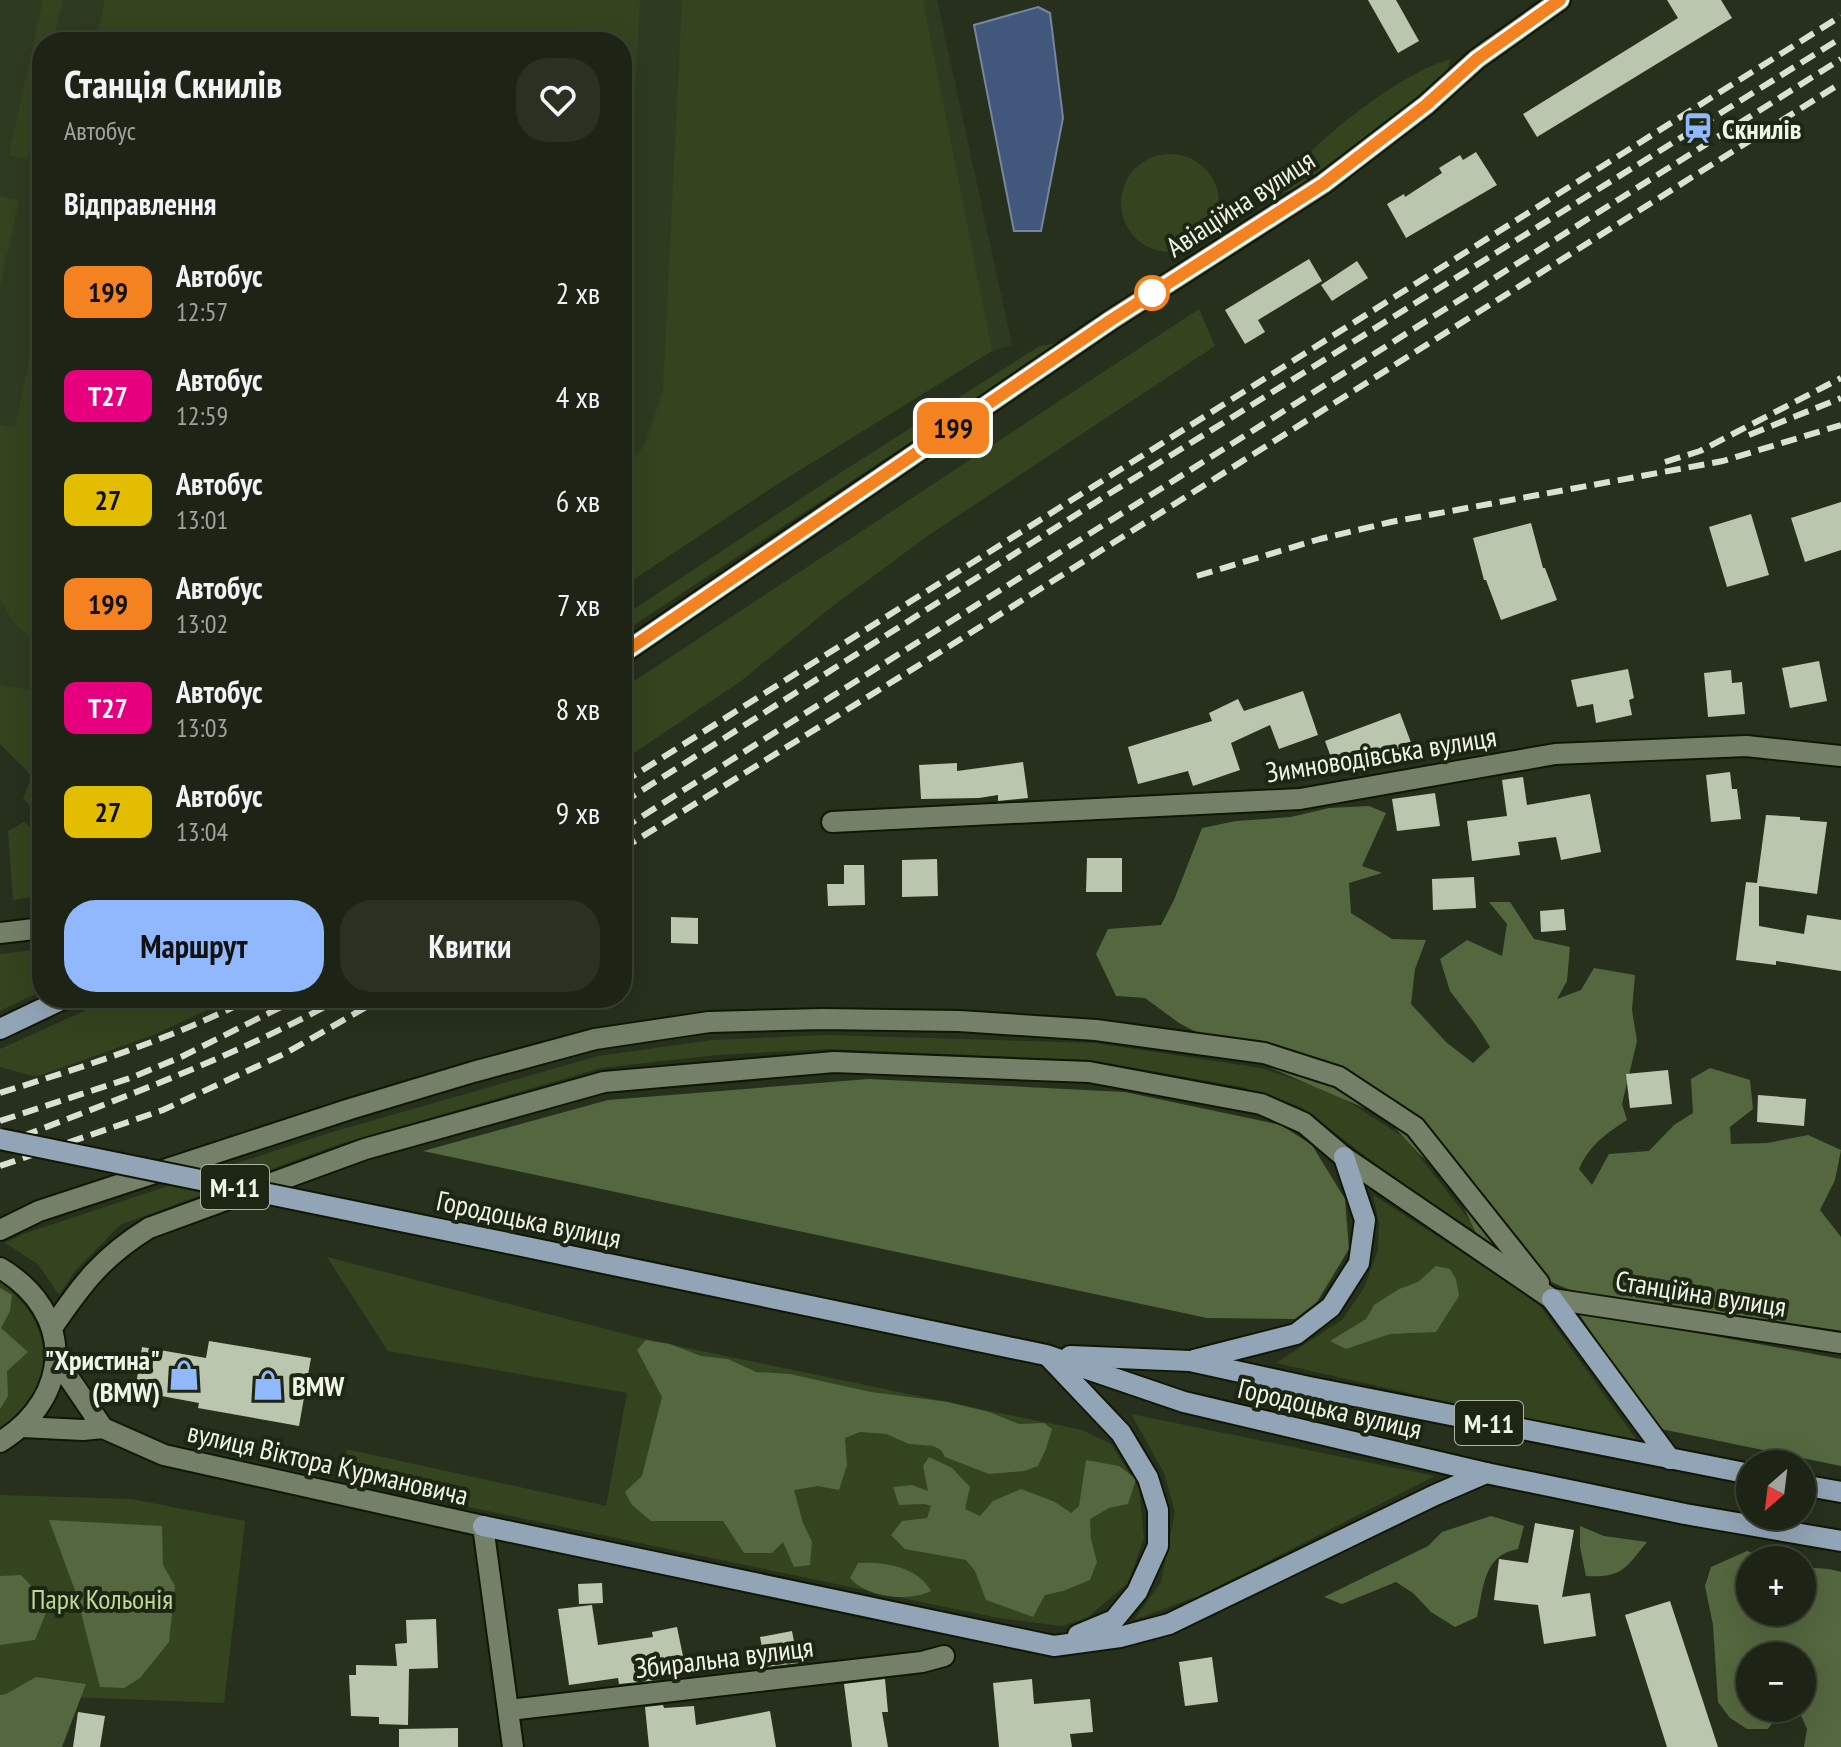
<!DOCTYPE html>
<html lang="uk">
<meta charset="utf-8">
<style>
body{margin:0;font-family:"PT Sans Narrow",sans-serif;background:#2a3022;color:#f1f3f6;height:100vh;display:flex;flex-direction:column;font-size:30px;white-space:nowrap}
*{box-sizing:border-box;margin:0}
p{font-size:26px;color:#a0a4a0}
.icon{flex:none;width:44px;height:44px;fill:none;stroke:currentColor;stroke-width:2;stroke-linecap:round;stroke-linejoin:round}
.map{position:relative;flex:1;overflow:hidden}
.drawer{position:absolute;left:32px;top:32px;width:600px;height:976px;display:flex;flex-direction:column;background:#1d2415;border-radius:32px;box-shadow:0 8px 32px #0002,0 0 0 2px #3b4134}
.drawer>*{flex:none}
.badge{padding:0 16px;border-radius:12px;font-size:28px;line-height:52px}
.needle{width:52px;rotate:208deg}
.controls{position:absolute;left:1736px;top:1450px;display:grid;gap:16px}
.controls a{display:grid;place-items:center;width:80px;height:80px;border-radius:50%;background:#1d2415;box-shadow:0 8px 32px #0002,0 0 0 2px #3b4134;font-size:40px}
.map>.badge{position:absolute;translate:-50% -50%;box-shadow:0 0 0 4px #fff}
h2{padding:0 32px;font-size:30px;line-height:72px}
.round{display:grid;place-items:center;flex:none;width:84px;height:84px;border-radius:32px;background:#2a3022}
.summary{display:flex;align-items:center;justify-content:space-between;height:136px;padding:0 32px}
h1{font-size:38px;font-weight:600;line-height:60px}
.action{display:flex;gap:16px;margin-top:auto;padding:16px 32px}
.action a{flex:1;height:92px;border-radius:32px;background:#91b8fd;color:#111;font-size:32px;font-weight:600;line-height:92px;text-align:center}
.action a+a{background:#2a3022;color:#f1f3f6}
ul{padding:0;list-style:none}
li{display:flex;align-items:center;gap:24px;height:104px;padding:0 32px}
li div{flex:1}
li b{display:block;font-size:30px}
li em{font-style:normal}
li .badge{min-width:88px;font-weight:700;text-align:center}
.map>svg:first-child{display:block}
</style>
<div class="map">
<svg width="1841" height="1747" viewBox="0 0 1841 1747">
<rect width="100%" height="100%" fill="#27301c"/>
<polygon fill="#2f3b20" points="0,0 937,0 1012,345 992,351 779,483 622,587 622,42 42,42 42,786 0,744"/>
<g fill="#34441e">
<polygon points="43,0 63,0 53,42 42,42 42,95 28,159 9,155"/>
<polygon points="105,0 640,0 622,337 622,42 96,42"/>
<polygon points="682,0 923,0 992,351 779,483 622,587 622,476 645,444 663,390"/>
<path d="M 1451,59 L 1447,72 L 1406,108 L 1292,191 L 1277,194 L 1276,188 C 1312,144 1396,74 1451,59 Z"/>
<circle cx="1170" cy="203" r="49"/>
<polygon points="0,196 19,200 0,288"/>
<path d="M 42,298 L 42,644 C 20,633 10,620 0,597 L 0,425 L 15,427 Z"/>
<polygon points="1199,309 1215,346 932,533 834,605 741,681 622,761 622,689"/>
<polygon points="1063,341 622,633 622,617 832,478 1038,347"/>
<polygon points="0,685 42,692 42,817 23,799 32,776 0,744"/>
<polygon points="24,822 42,837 42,895 13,900 8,831"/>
<polygon points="42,949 42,991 0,1011 0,954"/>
<polygon points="113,998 234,998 153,1035 41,1075 33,1076 0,1067 0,1049"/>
<polygon points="828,1035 1095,1043 1261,1068 1335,1093 1405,1138 1482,1236 1414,1193 1301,1107 1242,1087 1090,1060 829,1049 716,1055 601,1068 337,1145 120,1225 75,1271 59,1295 38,1264 5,1243 23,1234 329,1133 598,1056 712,1040"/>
<polygon points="1373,1195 1535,1299 1641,1446 1276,1363 1342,1320 1364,1288 1378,1250 1379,1223"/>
<polygon points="327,1257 649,1340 1082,1430 1111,1444 1139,1488 1144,1538 1128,1583 1087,1618 1062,1626 998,1618 349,1482 346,1449 606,1506 627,1393 388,1351"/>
<path d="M 0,1282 C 57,1325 59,1386 0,1428 Z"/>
<polygon points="1131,1414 1435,1476 1203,1594 1134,1620 1161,1582 1175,1512 1164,1473"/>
<polygon points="0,1495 131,1499 245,1521 224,1703 41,1696 0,1747"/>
</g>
<g fill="#54673e" fill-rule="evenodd">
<path d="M 1369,806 L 1386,813 L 1362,866 L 1382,873 L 1349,883 L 1351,913 L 1392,939 L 1426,940 L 1415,969 L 1411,1004 L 1446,1042 L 1473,1063 L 1490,1047 L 1476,1025 L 1450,991 L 1440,959 L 1467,940 L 1502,956 L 1507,924 L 1489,902 L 1510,902 L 1534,939 L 1570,947 L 1567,981 L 1557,999 L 1581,990 L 1594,968 L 1635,975 L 1632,1010 L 1637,1041 L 1622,1104 L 1627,1120 C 1606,1133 1589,1146 1579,1169 L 1592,1185 L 1609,1154 L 1649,1151 L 1674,1125 L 1693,1113 L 1691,1079 L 1710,1068 L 1750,1080 L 1753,1109 L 1730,1127 L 1731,1144 L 1767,1143 L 1808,1135 L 1841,1150 L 1835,1180 L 1820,1210 L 1841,1237 L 1841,1339 L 1591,1299 L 1549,1281 L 1482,1246 L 1452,1182 L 1419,1154 L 1385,1117 L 1232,1051 L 1179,1023 L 1145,998 L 1116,996 L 1096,954 L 1108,929 L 1161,925 L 1174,900 L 1202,828 L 1236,821 L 1291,817 L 1329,808 Z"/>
<polygon points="869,1079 1125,1092 1281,1125 1312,1145 1345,1199 1349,1249 1317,1302 1295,1319 1207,1318 423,1151 608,1100"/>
<polygon points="1436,1266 1450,1269 1456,1279 1459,1296 1436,1332 1390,1334 1346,1349 1330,1341 1366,1319 1374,1305 1399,1289 1418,1282"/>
<polygon points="0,1288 12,1295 10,1311 1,1328 28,1352 7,1371 8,1396 0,1409"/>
<polygon points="1577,1311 1841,1359 1841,1466 1656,1428"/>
<polygon points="646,1340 670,1344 701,1356 728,1359 756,1372 790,1374 871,1392 948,1402 989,1412 1019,1424 1044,1423 1052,1429 1046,1449 1038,1466 1024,1471 989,1474 945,1457 941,1450 933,1446 909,1444 886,1434 860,1432 845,1438 847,1465 839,1490 818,1486 794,1490 803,1523 812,1542 810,1565 794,1567 783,1542 772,1553 744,1553 723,1521 651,1521 632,1505 625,1492 642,1476 662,1397 637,1350"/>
<polygon points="929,1457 952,1468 970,1487 965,1509 980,1516 993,1501 1021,1489 1055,1502 1071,1513 1079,1506 1086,1460 1119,1466 1136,1479 1128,1504 1109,1508 1090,1519 1091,1539 1097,1562 1090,1580 1063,1591 1045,1595 1033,1617 986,1600 975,1571 966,1560 905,1549 891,1535 902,1521 927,1518 931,1506 924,1504 899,1505 893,1487 912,1485 928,1491 923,1466"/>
<path d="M 1491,1516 L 1524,1526 L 1518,1549 C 1483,1555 1484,1587 1477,1617 L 1455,1627 L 1431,1612 L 1413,1593 L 1396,1582 L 1342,1604 L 1324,1597 L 1428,1546 L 1442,1532 Z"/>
<polygon points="49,1520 162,1526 163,1565 175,1586 169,1642 140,1678 124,1688 100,1687 76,1593"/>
<path d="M 1580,1526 L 1604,1536 L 1647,1542 C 1625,1569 1622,1578 1586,1576 L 1580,1547 Z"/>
<path d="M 1747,1551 L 1780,1560 L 1750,1560 L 1750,1612 L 1802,1612 L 1802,1567 L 1829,1569 L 1841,1572 L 1841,1747 L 1804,1747 L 1807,1729 L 1799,1711 L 1779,1714 L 1768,1729 L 1747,1729 L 1730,1718 L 1718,1702 L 1713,1625 L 1705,1586 L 1711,1567 ZM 1750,1656 L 1802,1656 L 1802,1708 L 1750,1708 Z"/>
<path d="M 858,1563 C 885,1562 916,1566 931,1591 C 908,1602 867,1598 850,1578 Z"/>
<polygon points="21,1575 49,1605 35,1640 0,1645 0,1576"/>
<polygon points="36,1677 86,1684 62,1747 0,1747 0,1695 6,1694"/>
</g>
<polygon fill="#42577c" stroke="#76869c" stroke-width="2" points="1038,7 1050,13 1063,118 1041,231 1014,231 974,25"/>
<g fill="#bac6ad">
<polygon points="1368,0 1396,0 1419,41 1398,53"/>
<polygon points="1667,0 1721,0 1732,18 1537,137 1523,114 1678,18"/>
<polygon points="1476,152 1497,185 1406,238 1387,204 1404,194 1405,197 1442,173 1439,168 1460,155 1463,160"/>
<polygon points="1309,259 1322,281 1258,320 1265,332 1245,344 1225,310"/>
<polygon points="1357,261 1368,278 1332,301 1321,285"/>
<polygon points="1841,502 1841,550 1805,562 1791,518"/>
<polygon points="1751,514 1769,575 1727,587 1709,527"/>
<polygon points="1531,523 1543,568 1545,568 1557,600 1501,620 1486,580 1484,580 1473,538"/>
<polygon points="1819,661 1827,701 1790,708 1782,668"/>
<polygon points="1628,669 1634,698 1629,700 1632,715 1596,723 1593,704 1577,707 1571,680"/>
<polygon points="1731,670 1732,683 1742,682 1745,714 1708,717 1704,673"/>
<polygon points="1303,691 1318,735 1279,749 1270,725 1231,743 1240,770 1193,786 1188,771 1138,784 1128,747 1212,721 1209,713 1238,699 1244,711"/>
<polygon points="1400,713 1416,756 1393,764 1389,751 1336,771 1325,741"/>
<polygon points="1023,762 1028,798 998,801 998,795 979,798 921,799 919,765 957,763 957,771"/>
<polygon points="1730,772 1732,789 1737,789 1741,819 1711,822 1706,775"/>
<polygon points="1523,777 1527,805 1590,794 1601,852 1561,860 1556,837 1518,842 1520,855 1472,861 1467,821 1507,816 1502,780"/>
<polygon points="1435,793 1440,826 1397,831 1392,799"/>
<polygon points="1766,815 1800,817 1800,820 1827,822 1817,894 1759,886 1759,926 1804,934 1807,915 1841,920 1841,971 1776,961 1776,965 1736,960 1746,882 1757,883"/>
<polygon points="1087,858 1122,858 1122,892 1086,892"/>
<polygon points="937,859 938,896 902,897 902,860"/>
<polygon points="844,865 864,865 865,905 828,906 827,884 844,884"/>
<polygon points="1474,877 1476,908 1433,910 1432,879"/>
<polygon points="1564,909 1566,930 1541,932 1540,911"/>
<polygon points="671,917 698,918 698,944 671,943"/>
<polygon points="1668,1070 1672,1104 1630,1108 1626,1074"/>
<polygon points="1758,1095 1806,1099 1804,1126 1757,1122"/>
<polygon points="209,1341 311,1358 299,1426 198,1408 199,1403 135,1391 142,1347 206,1358"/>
<polygon points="1535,1523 1574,1530 1562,1597 1590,1593 1596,1636 1544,1644 1538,1605 1494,1600 1499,1559 1528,1563"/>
<polygon points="602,1583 603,1603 579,1604 578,1584"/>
<polygon points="1670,1601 1718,1747 1667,1747 1625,1615"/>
<polygon points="592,1605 598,1645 653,1637 652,1632 677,1627 684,1661 656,1666 658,1680 619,1684 618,1678 569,1685 558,1609"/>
<polygon points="436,1619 438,1668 409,1669 408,1725 379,1724 379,1717 351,1716 349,1675 356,1675 356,1665 397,1666 395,1644 407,1643 406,1620"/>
<polygon points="792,1631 798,1663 766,1667 760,1637"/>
<polygon points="1212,1657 1218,1702 1185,1706 1179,1662"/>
<polygon points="885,1679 888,1712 882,1712 888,1747 852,1747 844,1684"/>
<polygon points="1032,1679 1034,1704 1090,1699 1093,1732 1070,1734 1072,1747 999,1747 993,1683"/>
<polygon points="663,1705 664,1708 694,1706 696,1725 770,1711 776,1747 649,1747 645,1707"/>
<polygon points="78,1712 105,1716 100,1747 73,1747"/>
<polygon points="458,1728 458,1747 399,1747 399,1729"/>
</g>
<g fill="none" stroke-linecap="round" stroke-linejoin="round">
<defs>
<g id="minor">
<polyline points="622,654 1111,320 1323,184 1426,105 1477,59 1560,0"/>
<polyline points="832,822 1300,799 1555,754 1746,746 1841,756"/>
<polyline points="0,933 42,928"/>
<polyline points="0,1230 39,1211 350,1109 473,1072 595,1039 709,1022 823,1019 959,1021 1096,1030 1264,1053 1339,1077 1415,1127 1539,1283"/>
<path d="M 0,1268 C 75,1312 73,1397 0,1442"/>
<path d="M 52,1328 C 82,1284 102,1257 149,1228 L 365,1149 L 604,1082 L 834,1062 L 1089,1072 L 1261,1104 L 1304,1123 L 1344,1157 L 1552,1299 L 1841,1343"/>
<polyline points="56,1359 103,1428"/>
<polyline points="22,1427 83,1430 103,1428 164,1455 483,1526 513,1747"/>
<polyline points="509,1710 922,1662 944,1656"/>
</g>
<g id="major">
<polyline points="0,1029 65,998"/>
<polyline points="469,1235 1046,1355 1184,1402 1486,1473 1685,1514 1841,1541"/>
<polyline points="1552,1299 1670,1459"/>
<polyline points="1070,1356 1190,1361 1309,1387 1750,1474"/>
<polyline points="1049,1357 1121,1433 1148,1478 1158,1510 1158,1546 1137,1592 1114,1620 1078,1635"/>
<polyline points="1194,1360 1296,1334 1331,1307 1359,1263 1365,1220 1344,1157"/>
<polyline points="1802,1485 1841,1492"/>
<polyline points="483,1526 1054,1646 1120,1637 1169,1624 1435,1495 1486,1473"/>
</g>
</defs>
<use href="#minor" stroke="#101805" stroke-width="24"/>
<use href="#major" stroke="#101805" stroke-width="24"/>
<use href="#minor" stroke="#758069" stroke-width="20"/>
<use href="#major" stroke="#92a5b7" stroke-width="20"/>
<g stroke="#dae0d2" stroke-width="6" stroke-dasharray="16 8" stroke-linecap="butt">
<polyline points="1749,435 1841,398"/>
<polyline points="1665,462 1700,451 1841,378"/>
<polyline points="1197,576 1320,539 1391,522 1723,461 1841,425"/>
<polyline points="622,783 1841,16"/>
<polyline points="622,803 1104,497 1841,38"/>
<polyline points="622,829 1841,59"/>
<polyline points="622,849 945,649 1841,83"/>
<path d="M 0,1093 C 86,1066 171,1039 252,998"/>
<polyline points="0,1121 133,1077 181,1057 299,998"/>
<path d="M 0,1145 C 115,1100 233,1058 341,998"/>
<polyline points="0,1166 163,1110 286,1053 382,998"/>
</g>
<defs>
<polyline id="major-bridge" points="0,1139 469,1235"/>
</defs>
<use href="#major-bridge" stroke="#101805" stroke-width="24" stroke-linecap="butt"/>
<use href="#major-bridge" stroke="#92a5b7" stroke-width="20"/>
</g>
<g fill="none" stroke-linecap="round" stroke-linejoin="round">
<defs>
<polyline id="line" points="622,654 1111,320 1323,184 1426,105 1477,59 1560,0"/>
</defs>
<use href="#line" stroke="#fff" stroke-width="18"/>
<use href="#line" stroke="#f58220" stroke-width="12"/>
</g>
<defs>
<symbol id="station-bare" viewBox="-9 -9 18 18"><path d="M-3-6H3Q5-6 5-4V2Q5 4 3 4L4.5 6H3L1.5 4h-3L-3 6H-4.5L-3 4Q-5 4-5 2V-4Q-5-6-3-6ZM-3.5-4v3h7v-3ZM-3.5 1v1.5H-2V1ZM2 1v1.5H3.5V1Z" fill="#91b8fd" stroke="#1d2612" stroke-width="2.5" paint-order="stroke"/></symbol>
<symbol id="shop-bare" viewBox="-9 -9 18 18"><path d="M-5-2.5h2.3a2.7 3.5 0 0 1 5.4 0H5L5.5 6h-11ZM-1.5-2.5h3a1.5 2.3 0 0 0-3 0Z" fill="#91b8fd" stroke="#1d2612" stroke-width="2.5" paint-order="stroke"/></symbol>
</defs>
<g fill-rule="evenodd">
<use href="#station-bare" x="1676" y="106" width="44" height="44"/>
<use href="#shop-bare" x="162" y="1353" width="44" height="44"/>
<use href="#shop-bare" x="246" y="1363" width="44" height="44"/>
</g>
<circle fill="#fff" stroke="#f58220" stroke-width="4" cx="1152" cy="293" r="16"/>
<g text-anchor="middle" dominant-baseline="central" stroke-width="8" stroke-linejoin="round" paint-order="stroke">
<g fill="#1d2612" stroke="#afb6a7" stroke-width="2">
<rect x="201" y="1165" width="68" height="44" rx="6"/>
<rect x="1455" y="1401" width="68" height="44" rx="6"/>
</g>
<g font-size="26" font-weight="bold" fill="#eef4e7">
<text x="235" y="1187">М-11</text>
<text x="1489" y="1423">М-11</text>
</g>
<g font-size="28" font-weight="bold" fill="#eef4e7" stroke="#1d2612" text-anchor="start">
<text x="1722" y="128">Скнилів</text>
<text x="160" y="1359" text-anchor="end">"Христина"<tspan x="160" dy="32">(BMW)</tspan></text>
<text x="292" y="1385">BMW</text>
</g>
<g font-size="28" fill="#eef4e7" stroke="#1d2612">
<text transform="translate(1240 203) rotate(-33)">Авіаційна вулиця</text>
<text transform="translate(1381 754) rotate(-9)">Зимноводівська вулиця</text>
<text transform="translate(529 1219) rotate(12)">Городоцька вулиця</text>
<text transform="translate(1701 1293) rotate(9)">Станційна вулиця</text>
<text transform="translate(1330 1408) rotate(13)">Городоцька вулиця</text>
<text transform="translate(328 1463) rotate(13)">вулиця Віктора Курмановича</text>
<text transform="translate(724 1657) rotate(-7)">Збиральна вулиця</text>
</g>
<g font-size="28" fill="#bbda96" stroke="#1d2612">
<text x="102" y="1598">Парк Кольонія</text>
</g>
</g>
</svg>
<div class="controls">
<a><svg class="needle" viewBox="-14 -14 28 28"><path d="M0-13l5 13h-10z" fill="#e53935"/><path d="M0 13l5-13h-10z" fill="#a0a4a0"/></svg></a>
<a>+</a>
<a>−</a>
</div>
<b class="badge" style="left:953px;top:428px;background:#f58220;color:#111">199</b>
<section class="drawer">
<div class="summary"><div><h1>Станція Скнилів</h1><p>Автобус</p></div><a class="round"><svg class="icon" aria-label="heart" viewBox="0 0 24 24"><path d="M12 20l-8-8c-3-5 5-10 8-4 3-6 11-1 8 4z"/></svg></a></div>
<h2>Відправлення</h2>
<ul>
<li><span class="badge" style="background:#f58220;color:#111">199</span><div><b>Автобус</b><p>12:57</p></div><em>2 хв</em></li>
<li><span class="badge" style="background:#e6007e;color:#fff">Т27</span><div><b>Автобус</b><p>12:59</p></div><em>4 хв</em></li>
<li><span class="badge" style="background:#e3bd00;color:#111">27</span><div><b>Автобус</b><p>13:01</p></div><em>6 хв</em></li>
<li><span class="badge" style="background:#f58220;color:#111">199</span><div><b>Автобус</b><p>13:02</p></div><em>7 хв</em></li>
<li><span class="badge" style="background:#e6007e;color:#fff">Т27</span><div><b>Автобус</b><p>13:03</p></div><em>8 хв</em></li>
<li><span class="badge" style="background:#e3bd00;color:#111">27</span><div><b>Автобус</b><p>13:04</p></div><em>9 хв</em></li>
</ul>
<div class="action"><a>Маршрут</a><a>Квитки</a></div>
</section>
</div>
